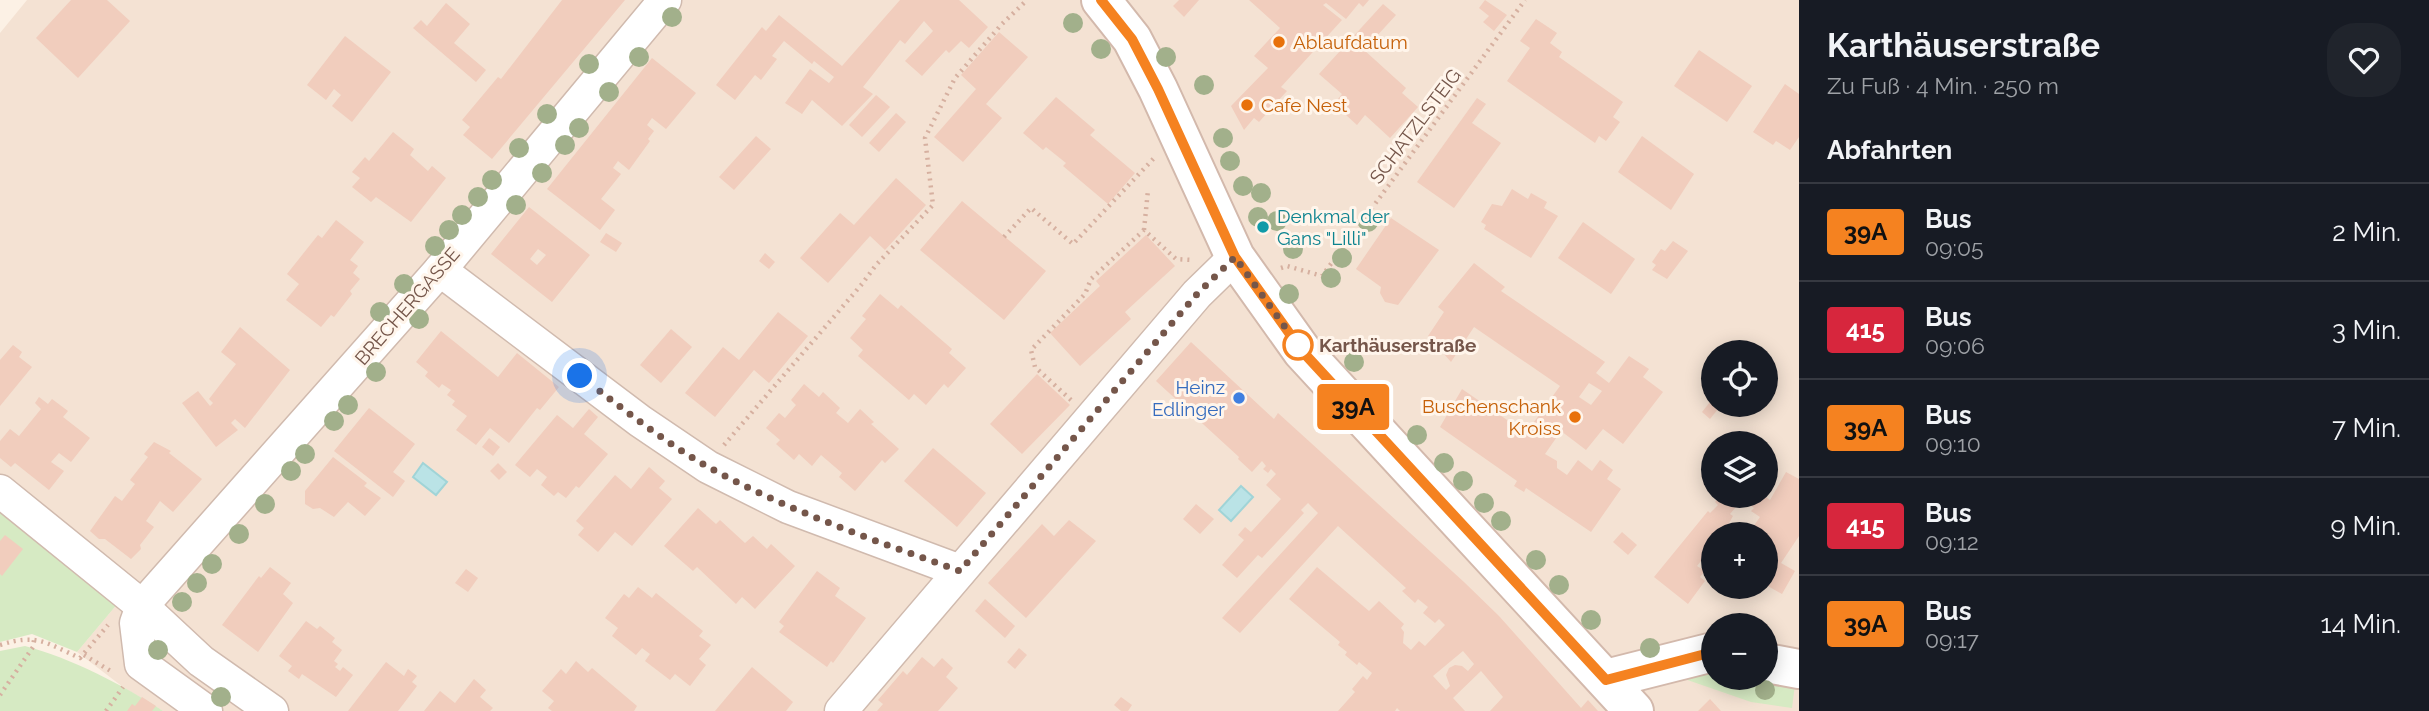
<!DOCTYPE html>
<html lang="de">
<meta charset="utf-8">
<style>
body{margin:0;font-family:Raleway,sans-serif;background:#20242c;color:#f1f3f6;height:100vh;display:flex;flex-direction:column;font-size:26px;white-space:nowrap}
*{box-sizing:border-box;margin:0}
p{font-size:23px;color:#9ea1a6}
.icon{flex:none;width:38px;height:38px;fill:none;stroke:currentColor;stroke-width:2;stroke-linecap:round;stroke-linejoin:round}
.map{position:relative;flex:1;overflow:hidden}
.side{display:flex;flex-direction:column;background:#171b24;width:630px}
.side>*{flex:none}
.badge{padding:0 14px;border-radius:5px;font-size:24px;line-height:46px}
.fabs{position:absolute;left:1701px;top:340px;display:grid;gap:14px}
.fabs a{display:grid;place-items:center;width:77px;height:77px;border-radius:50%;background:#171b24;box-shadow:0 4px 18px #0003;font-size:35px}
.you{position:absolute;width:35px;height:35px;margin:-18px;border:5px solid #fff;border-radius:50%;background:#1a73e8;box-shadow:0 0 0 10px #1a73e833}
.map>.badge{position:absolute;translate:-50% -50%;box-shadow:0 0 0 4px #fff}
h2{padding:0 28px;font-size:26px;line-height:63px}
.round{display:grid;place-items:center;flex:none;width:74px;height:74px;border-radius:28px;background:#20242c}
.headline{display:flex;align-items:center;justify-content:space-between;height:119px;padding:0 28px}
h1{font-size:33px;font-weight:700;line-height:52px}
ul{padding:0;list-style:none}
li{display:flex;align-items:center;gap:21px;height:98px;padding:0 28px;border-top:2px solid #363941}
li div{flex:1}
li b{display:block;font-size:26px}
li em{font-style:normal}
li .badge{min-width:77px;font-weight:700;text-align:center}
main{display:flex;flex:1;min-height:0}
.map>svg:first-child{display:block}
</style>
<main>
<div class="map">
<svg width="1799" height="711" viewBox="0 0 1799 711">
<rect width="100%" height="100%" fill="#fcf1e5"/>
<path fill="#f4e2d3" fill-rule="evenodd" d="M 27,0 L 1799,0 L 1799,711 L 163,711 L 123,687 L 77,652 L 119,602 L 0,504 L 0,33 ZM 1713,352 L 1766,352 L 1766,404 L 1713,404 ZM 1713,443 L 1766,443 L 1766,495 L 1713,495 ZM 1713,534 L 1766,534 L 1766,586 L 1713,586 ZM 1713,625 L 1766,625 L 1766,677 L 1713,677 Z"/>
<g fill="#d6eac3">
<polygon points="0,508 119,602 77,652 32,634 0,642"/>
<path d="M 25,646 C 71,658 123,685 163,711 L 0,711 L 0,651 Z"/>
<polygon points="1713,667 1713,677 1762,677 1795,684 1792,708 1751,702 1673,675"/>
</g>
<g fill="#bae3e6" stroke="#a0d4d7" stroke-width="2">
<polygon points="423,463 447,482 436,495 413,477"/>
<polygon points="1241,486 1253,497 1231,521 1219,510"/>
</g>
<g fill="#f1cdbd" fill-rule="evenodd">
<polygon points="71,0 107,0 130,21 78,78 36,38"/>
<polygon points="562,0 625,0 492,159 463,135 470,127 462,120 498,77 501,79"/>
<polygon points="900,0 959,0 988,27 969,48 961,41 949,53 946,50 922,76 905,61 933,31 924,21 905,44 900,40 863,87 873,94 842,126 812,100 802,114 785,103 810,69 829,83 834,77 814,61 812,64 784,41 772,56 777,59 761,80 755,75 735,100 716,85 762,27 766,31 779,15 842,66"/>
<polygon points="1179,0 1199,0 1184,17 1173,6"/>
<polygon points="1249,0 1369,0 1363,7 1359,3 1346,19 1326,3 1323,5 1342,20 1281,87 1287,91 1259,122 1254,118 1244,130 1231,106 1268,68 1254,56 1280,28"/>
<polygon points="1485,0 1507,15 1494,31 1483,22 1489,16 1479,8"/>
<polygon points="446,3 470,24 454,43 486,70 476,82 413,28 421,20 427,26"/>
<polygon points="1383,4 1396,15 1364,50 1406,88 1402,93 1418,107 1390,138 1365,115 1357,125 1334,104 1342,94 1319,74"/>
<polygon points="1536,19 1557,33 1550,43 1562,52 1559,57 1623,102 1613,117 1620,122 1606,141 1599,136 1595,143 1507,81 1530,48 1520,41"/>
<polygon points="999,32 1028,57 986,104 1002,118 963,162 934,137 976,89 961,75"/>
<polygon points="345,36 391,72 352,122 332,106 341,95 334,89 326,100 307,85"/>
<polygon points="1699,50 1752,86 1727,122 1674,86"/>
<polygon points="652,58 696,93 666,129 652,118 647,125 654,131 648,139 650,141 629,170 618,161 613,168 621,174 601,199 615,210 600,230 547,189"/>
<polygon points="1785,84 1799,94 1799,137 1790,150 1776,141 1773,145 1753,132"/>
<polygon points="876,95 890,107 862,137 849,125"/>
<polygon points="1056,97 1095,130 1090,135 1135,173 1108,204 1063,166 1066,163 1046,147 1043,150 1023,133"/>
<polygon points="1477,98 1486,104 1472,123 1501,143 1454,208 1417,182"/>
<polygon points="896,113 906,122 879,152 869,143"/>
<polygon points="393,132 414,149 410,155 428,171 432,166 446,178 411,222 376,197 371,202 352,187 360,178 352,172 365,157 369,161"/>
<polygon points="756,136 771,149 734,190 719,177"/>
<polygon points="1642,136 1694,174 1671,210 1618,172"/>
<polygon points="896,178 926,205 885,250 870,236 828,283 800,258 840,213 854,225"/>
<polygon points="1512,189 1528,199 1531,193 1547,202 1544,208 1558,216 1531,258 1484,229 1486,225 1481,222 1492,204 1502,206"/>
<polygon points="962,201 1046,271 1004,320 920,250"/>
<path d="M 529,207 L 590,255 L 552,302 L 491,254 ZM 538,249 L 546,255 L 537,265 L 530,259 Z"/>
<polygon points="1391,218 1439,250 1398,305 1385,302 1380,293 1381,287 1356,269"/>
<polygon points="336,220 364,242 350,260 358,266 353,273 360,279 350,291 352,294 334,317 331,315 321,327 286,300 299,284 287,274 318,235 322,238"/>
<polygon points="1583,222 1635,259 1611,294 1558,258"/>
<polygon points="606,233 622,243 616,252 600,242"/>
<polygon points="1146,235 1175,266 1125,312 1131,319 1080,366 1050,333 1100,286 1096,281"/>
<polygon points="1673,241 1688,251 1667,279 1652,270 1656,265 1652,262 1661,249 1665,251"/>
<polygon points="765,253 775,262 769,269 759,261"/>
<path d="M 1474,263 L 1505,287 L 1501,291 L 1605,362 L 1596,373 L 1609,383 L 1629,356 L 1649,369 L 1643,377 L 1663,392 L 1623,444 L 1603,429 L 1586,450 L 1561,431 L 1545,454 L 1557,461 L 1557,468 L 1567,475 L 1578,460 L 1592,471 L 1600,460 L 1613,470 L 1607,479 L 1621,489 L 1591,532 L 1526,488 L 1524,492 L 1514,486 L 1517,481 L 1440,427 L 1462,389 L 1526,433 L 1560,386 L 1474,327 L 1451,362 L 1428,336 L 1444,312 L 1438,307 ZM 1589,383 L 1602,391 L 1591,405 L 1579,397 Z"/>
<polygon points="880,294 898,309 901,305 952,349 949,353 966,368 948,388 944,384 926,405 914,394 909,400 858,356 863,350 850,338 866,319 862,316"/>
<polygon points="778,312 808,336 769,383 754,370 715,417 685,393 723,347 739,360"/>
<polygon points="240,327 290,370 245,428 235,419 231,423 238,430 216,447 182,403 198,391 210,406 213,403 209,399 236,364 221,352"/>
<polygon points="671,329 692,347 661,383 640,365"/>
<polygon points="441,331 498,377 517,353 559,387 540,410 537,408 509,443 490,428 476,445 456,430 467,416 452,405 455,401 447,395 451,390 442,384 439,388 425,376 428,372 416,362"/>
<path d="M 1191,342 L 1274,419 L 1278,413 L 1464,582 L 1499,616 L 1581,708 L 1588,700 L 1598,711 L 1490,711 L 1503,697 L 1481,671 L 1453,698 L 1465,711 L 1400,711 L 1397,708 L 1395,711 L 1338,711 L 1355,692 L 1352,689 L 1363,676 L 1367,680 L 1372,673 L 1359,662 L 1357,665 L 1345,655 L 1347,652 L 1338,645 L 1340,642 L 1289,599 L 1317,567 L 1369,611 L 1379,601 L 1404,624 L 1401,628 L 1404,632 L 1403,643 L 1411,650 L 1419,641 L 1425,646 L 1445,625 L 1439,619 L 1435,623 L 1423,613 L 1428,607 L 1418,599 L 1415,603 L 1402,591 L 1406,588 L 1338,526 L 1240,633 L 1222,618 L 1318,513 L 1308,503 L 1301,510 L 1304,513 L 1262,558 L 1258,555 L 1237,578 L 1222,565 L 1244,540 L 1238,535 L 1245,527 L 1251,532 L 1281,499 L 1266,485 L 1276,474 L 1271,469 L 1268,473 L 1263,469 L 1266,466 L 1262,461 L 1252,472 L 1238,459 L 1239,457 L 1156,381 ZM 1463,651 L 1474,664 L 1468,671 L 1462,666 L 1455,665 L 1449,668 L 1446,675 L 1450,686 L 1446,690 L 1433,676 Z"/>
<polygon points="13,345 22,352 19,357 32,367 0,406 0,360"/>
<polygon points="1037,374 1070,405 1022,454 990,424"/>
<polygon points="804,384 819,397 823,392 840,408 836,413 848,423 860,409 874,422 871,424 899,449 885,463 882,460 855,491 839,477 842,473 821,455 812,466 799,454 794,460 776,444 780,440 766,428 779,413 785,418 796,405 791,400"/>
<polygon points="39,397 48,404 52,399 68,411 63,417 90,438 71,462 59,453 51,462 64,471 49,490 15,463 11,467 0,458 0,441 10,429 19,436 41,409 35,403"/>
<polygon points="1710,402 1718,409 1710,419 1702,412"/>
<polygon points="369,408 415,444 393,472 405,481 393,497 334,451"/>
<polygon points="589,409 598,417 584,434 608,454 579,488 576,486 566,498 558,492 554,496 541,485 547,477 537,469 530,477 515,465 557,415 573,428"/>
<polygon points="489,438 500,447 493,456 482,447"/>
<polygon points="154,442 171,451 169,453 202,479 173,512 160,501 146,521 154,527 140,545 141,549 131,559 105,539 99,539 90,531 115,496 122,501 135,484 130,480 148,457 144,454"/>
<polygon points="933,448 986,493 957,527 904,481"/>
<polygon points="333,457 367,483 364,486 381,498 365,516 348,502 334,517 320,508 313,509 305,504 305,491"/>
<polygon points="498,463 507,472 499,480 490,471"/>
<polygon points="649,467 665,481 659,488 672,499 632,546 615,532 598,552 578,535 584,528 576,521 615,475 631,489"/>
<polygon points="1786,472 1799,479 1799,536 1781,563 1795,571 1782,594 1766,585 1766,534 1748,534 1760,517 1751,511 1754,508 1742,500 1730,514 1733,516 1723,534 1713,534 1713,546 1697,566 1705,571 1700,577 1705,581 1688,604 1654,577 1708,511 1710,513 1718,505 1715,502 1720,495 1763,495 1770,500"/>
<polygon points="1196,504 1214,519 1200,534 1183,519"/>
<polygon points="698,508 716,524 720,520 745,543 753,536 767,549 771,544 795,566 755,609 742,597 736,604 697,567 693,571 664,546"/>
<polygon points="1069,520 1096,541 1026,618 988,583 1042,524 1054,536"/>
<polygon points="1622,532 1637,545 1628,555 1613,542"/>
<polygon points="5,535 23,549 2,576 0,574 0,541"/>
<polygon points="270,567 291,583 283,594 293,603 258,652 222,625 259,576 261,578"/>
<polygon points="466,569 478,578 468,592 455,583"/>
<polygon points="817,571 840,588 835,596 866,618 833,663 831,661 827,667 779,632 784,626 779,622"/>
<polygon points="1714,586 1738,586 1731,597"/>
<polygon points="638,587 652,598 656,593 703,631 699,636 711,645 699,659 706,665 690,686 675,674 670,680 645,661 650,654 642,648 636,655 612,636 618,628 605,618 624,594 629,598"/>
<polygon points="985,599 1015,626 1005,638 975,611"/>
<polygon points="306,621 317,629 320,626 335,638 332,642 342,650 334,661 338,664 335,667 340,671 343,667 353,675 336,697 302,674 299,679 288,671 292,666 279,656"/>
<polygon points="1019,648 1027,655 1015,669 1007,662"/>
<polygon points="922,657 934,667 942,658 953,668 946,677 958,688 938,711 877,711 883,704 878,700 903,671 907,675"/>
<polygon points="576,661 588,672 592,668 637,706 634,711 552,711 548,708 554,701 542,691 561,669 566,674"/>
<polygon points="386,662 404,676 408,669 417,676 412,682 417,686 398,711 348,711"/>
<polygon points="752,667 793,702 786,711 715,711"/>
<polygon points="474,679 486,690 480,697 493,708 490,711 424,711 440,691 455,703"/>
<polygon points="142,697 156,706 152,711 127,711 132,704 135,706"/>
<polygon points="1121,697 1132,705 1128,711 1121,711 1114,705"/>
<polygon points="1710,699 1721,711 1698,711"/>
</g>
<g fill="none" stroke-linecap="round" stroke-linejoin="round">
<defs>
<g id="minor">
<polyline points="440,270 640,421 708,467 788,507 960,571"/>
<polyline points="0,491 142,606 201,661 272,711"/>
<polyline points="206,711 141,664 136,623 142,606 440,270 665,0"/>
<polyline points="841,711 1197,294 1235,257"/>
</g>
<g id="secondary">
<polyline points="1101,0 1132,39 1158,89 1235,257 1302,351 1634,711"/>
<polyline points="1766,663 1799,669"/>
<polyline points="1606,679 1713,652"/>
</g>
</defs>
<use href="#minor" stroke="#d0baae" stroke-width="35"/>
<use href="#secondary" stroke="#d3b9ac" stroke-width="42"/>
<g stroke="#d6b0a0" stroke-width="4.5" stroke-dasharray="2 5" stroke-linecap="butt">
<polyline points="1144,230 1148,190"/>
<polyline points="1004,237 1031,208 1073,244 1156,156"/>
<polyline points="1281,268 1287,266 1322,276 1525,0"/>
<polyline points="1071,400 1035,367 1031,350 1085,294 1091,279 1144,230 1176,259 1192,260"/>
<polyline points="724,445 862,284 876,265 933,205 925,138 955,78 1001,25 1027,0"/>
<path d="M 0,645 C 37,633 46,643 80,658 L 108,625"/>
<polyline points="84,655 114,673"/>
<polyline points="0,695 33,647 34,640"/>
<polyline points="106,711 123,687"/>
</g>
<use href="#minor" stroke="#fff" stroke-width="32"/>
<use href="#secondary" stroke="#fff" stroke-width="38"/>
</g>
<g fill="#a2b08b">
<circle cx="672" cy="17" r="10"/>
<circle cx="1073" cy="23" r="10"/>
<circle cx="1101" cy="49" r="10"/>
<circle cx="639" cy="57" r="10"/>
<circle cx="1166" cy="57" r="10"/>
<circle cx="589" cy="64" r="10"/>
<circle cx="1204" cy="85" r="10"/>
<circle cx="609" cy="92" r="10"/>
<circle cx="547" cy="114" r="10"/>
<circle cx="579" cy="128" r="10"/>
<circle cx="1223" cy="138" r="10"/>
<circle cx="565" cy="145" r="10"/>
<circle cx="519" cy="148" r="10"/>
<circle cx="1230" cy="161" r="10"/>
<circle cx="542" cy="173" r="10"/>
<circle cx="492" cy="180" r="10"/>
<circle cx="1243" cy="186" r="10"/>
<circle cx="1261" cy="193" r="10"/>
<circle cx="478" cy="197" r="10"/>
<circle cx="516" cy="205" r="10"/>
<circle cx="462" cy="215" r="10"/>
<circle cx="1258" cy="217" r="10"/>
<circle cx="1277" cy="221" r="10"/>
<circle cx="1368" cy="222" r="10"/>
<circle cx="449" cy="230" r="10"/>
<circle cx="435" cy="246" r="10"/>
<circle cx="1293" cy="249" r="10"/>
<circle cx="1342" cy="258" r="10"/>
<circle cx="1331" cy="278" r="10"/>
<circle cx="404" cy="284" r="10"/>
<circle cx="1289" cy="294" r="10"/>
<circle cx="380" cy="312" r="10"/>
<circle cx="419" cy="319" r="10"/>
<circle cx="1354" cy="362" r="10"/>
<circle cx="376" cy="372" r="10"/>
<circle cx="1383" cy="394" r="10"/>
<circle cx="348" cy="405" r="10"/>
<circle cx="334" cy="421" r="10"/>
<circle cx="1417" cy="435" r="10"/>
<circle cx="305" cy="454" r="10"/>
<circle cx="1444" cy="463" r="10"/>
<circle cx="291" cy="471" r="10"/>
<circle cx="1463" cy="481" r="10"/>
<circle cx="1484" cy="503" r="10"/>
<circle cx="265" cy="504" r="10"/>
<circle cx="1501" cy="521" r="10"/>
<circle cx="239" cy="534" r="10"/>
<circle cx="1536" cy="560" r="10"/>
<circle cx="212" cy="564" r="10"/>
<circle cx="197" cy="583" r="10"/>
<circle cx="1559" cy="585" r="10"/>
<circle cx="182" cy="602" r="10"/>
<circle cx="1591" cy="620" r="10"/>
<circle cx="1650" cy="648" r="10"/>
<circle cx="158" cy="650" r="10"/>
<circle cx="1765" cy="690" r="10"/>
<circle cx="221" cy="697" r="10"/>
</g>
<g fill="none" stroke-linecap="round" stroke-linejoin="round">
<defs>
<polyline id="line" points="1101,0 1132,39 1158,89 1235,257 1302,351 1606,680 1713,652"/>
</defs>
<use href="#line" stroke="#fff" stroke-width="16"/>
<use href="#line" stroke="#f58220" stroke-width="10"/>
<path stroke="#75564a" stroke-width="7" stroke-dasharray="0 12.6" d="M 580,376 C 622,408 664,442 710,468 C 789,511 875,541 960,571 L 1197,294 L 1235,257 L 1302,351 L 1298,345"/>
</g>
<g fill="#e8710a" stroke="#fff5eb" stroke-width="2.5">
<circle cx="1279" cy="42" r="7"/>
<circle cx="1247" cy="105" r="7"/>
<circle cx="1575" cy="417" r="7"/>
</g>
<circle fill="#0f9aa8" stroke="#fff5eb" stroke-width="2.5" cx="1263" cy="227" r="7"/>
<circle fill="#fff" stroke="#f58220" stroke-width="3.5" cx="1298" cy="345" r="14"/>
<circle fill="#3f7fe0" stroke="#fff5eb" stroke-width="2.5" cx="1239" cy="398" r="7"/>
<g text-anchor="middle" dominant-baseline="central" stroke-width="6" stroke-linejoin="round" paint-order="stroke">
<g font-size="19" fill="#c56008" stroke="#fff5eb" text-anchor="start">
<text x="1293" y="42">Ablaufdatum</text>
<text x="1261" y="105">Cafe Nest</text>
<text x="1561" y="406" text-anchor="end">Buschenschank<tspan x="1561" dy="22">Kroiss</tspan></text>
</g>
<g font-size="19" fill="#75564a" stroke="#fff5eb">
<text transform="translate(1415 126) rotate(-53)">SCHATZLSTEIG</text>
<text transform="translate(407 306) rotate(-49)">BRECHERGASSE</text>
</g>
<g font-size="19" fill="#0d838f" stroke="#fff5eb" text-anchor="start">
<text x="1277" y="216">Denkmal der<tspan x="1277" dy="22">Gans "Lilli"</tspan></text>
</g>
<g font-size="19" font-weight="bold" fill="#75564a" stroke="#fff5eb" text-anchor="start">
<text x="1319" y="345">Karthäuserstraße</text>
</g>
<g font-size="19" fill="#366cbe" stroke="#fff5eb" text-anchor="end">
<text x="1225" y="387">Heinz<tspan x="1225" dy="22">Edlinger</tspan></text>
</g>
</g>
</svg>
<div class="fabs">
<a><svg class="icon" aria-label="locate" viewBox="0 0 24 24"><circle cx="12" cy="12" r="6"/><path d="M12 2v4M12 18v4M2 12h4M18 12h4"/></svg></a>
<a><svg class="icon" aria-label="layers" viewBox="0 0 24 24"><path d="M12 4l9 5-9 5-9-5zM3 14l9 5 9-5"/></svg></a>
<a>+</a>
<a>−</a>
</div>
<div class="you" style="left:580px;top:376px"></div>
<b class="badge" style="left:1353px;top:407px;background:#f58220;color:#111">39A</b>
</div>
<section class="side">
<div class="headline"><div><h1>Karthäuserstraße</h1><p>Zu Fuß · 4 Min. · 250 m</p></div><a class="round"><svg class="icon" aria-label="heart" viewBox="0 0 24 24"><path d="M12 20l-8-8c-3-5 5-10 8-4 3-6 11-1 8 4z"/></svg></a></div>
<h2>Abfahrten</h2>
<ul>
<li><span class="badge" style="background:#f58220;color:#111">39A</span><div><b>Bus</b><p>09:05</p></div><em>2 Min.</em></li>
<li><span class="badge" style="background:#d7263d;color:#fff">415</span><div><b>Bus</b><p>09:06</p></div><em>3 Min.</em></li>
<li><span class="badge" style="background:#f58220;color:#111">39A</span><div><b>Bus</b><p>09:10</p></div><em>7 Min.</em></li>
<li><span class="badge" style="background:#d7263d;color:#fff">415</span><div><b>Bus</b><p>09:12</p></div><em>9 Min.</em></li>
<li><span class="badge" style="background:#f58220;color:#111">39A</span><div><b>Bus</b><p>09:17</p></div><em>14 Min.</em></li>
</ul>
</section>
</main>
